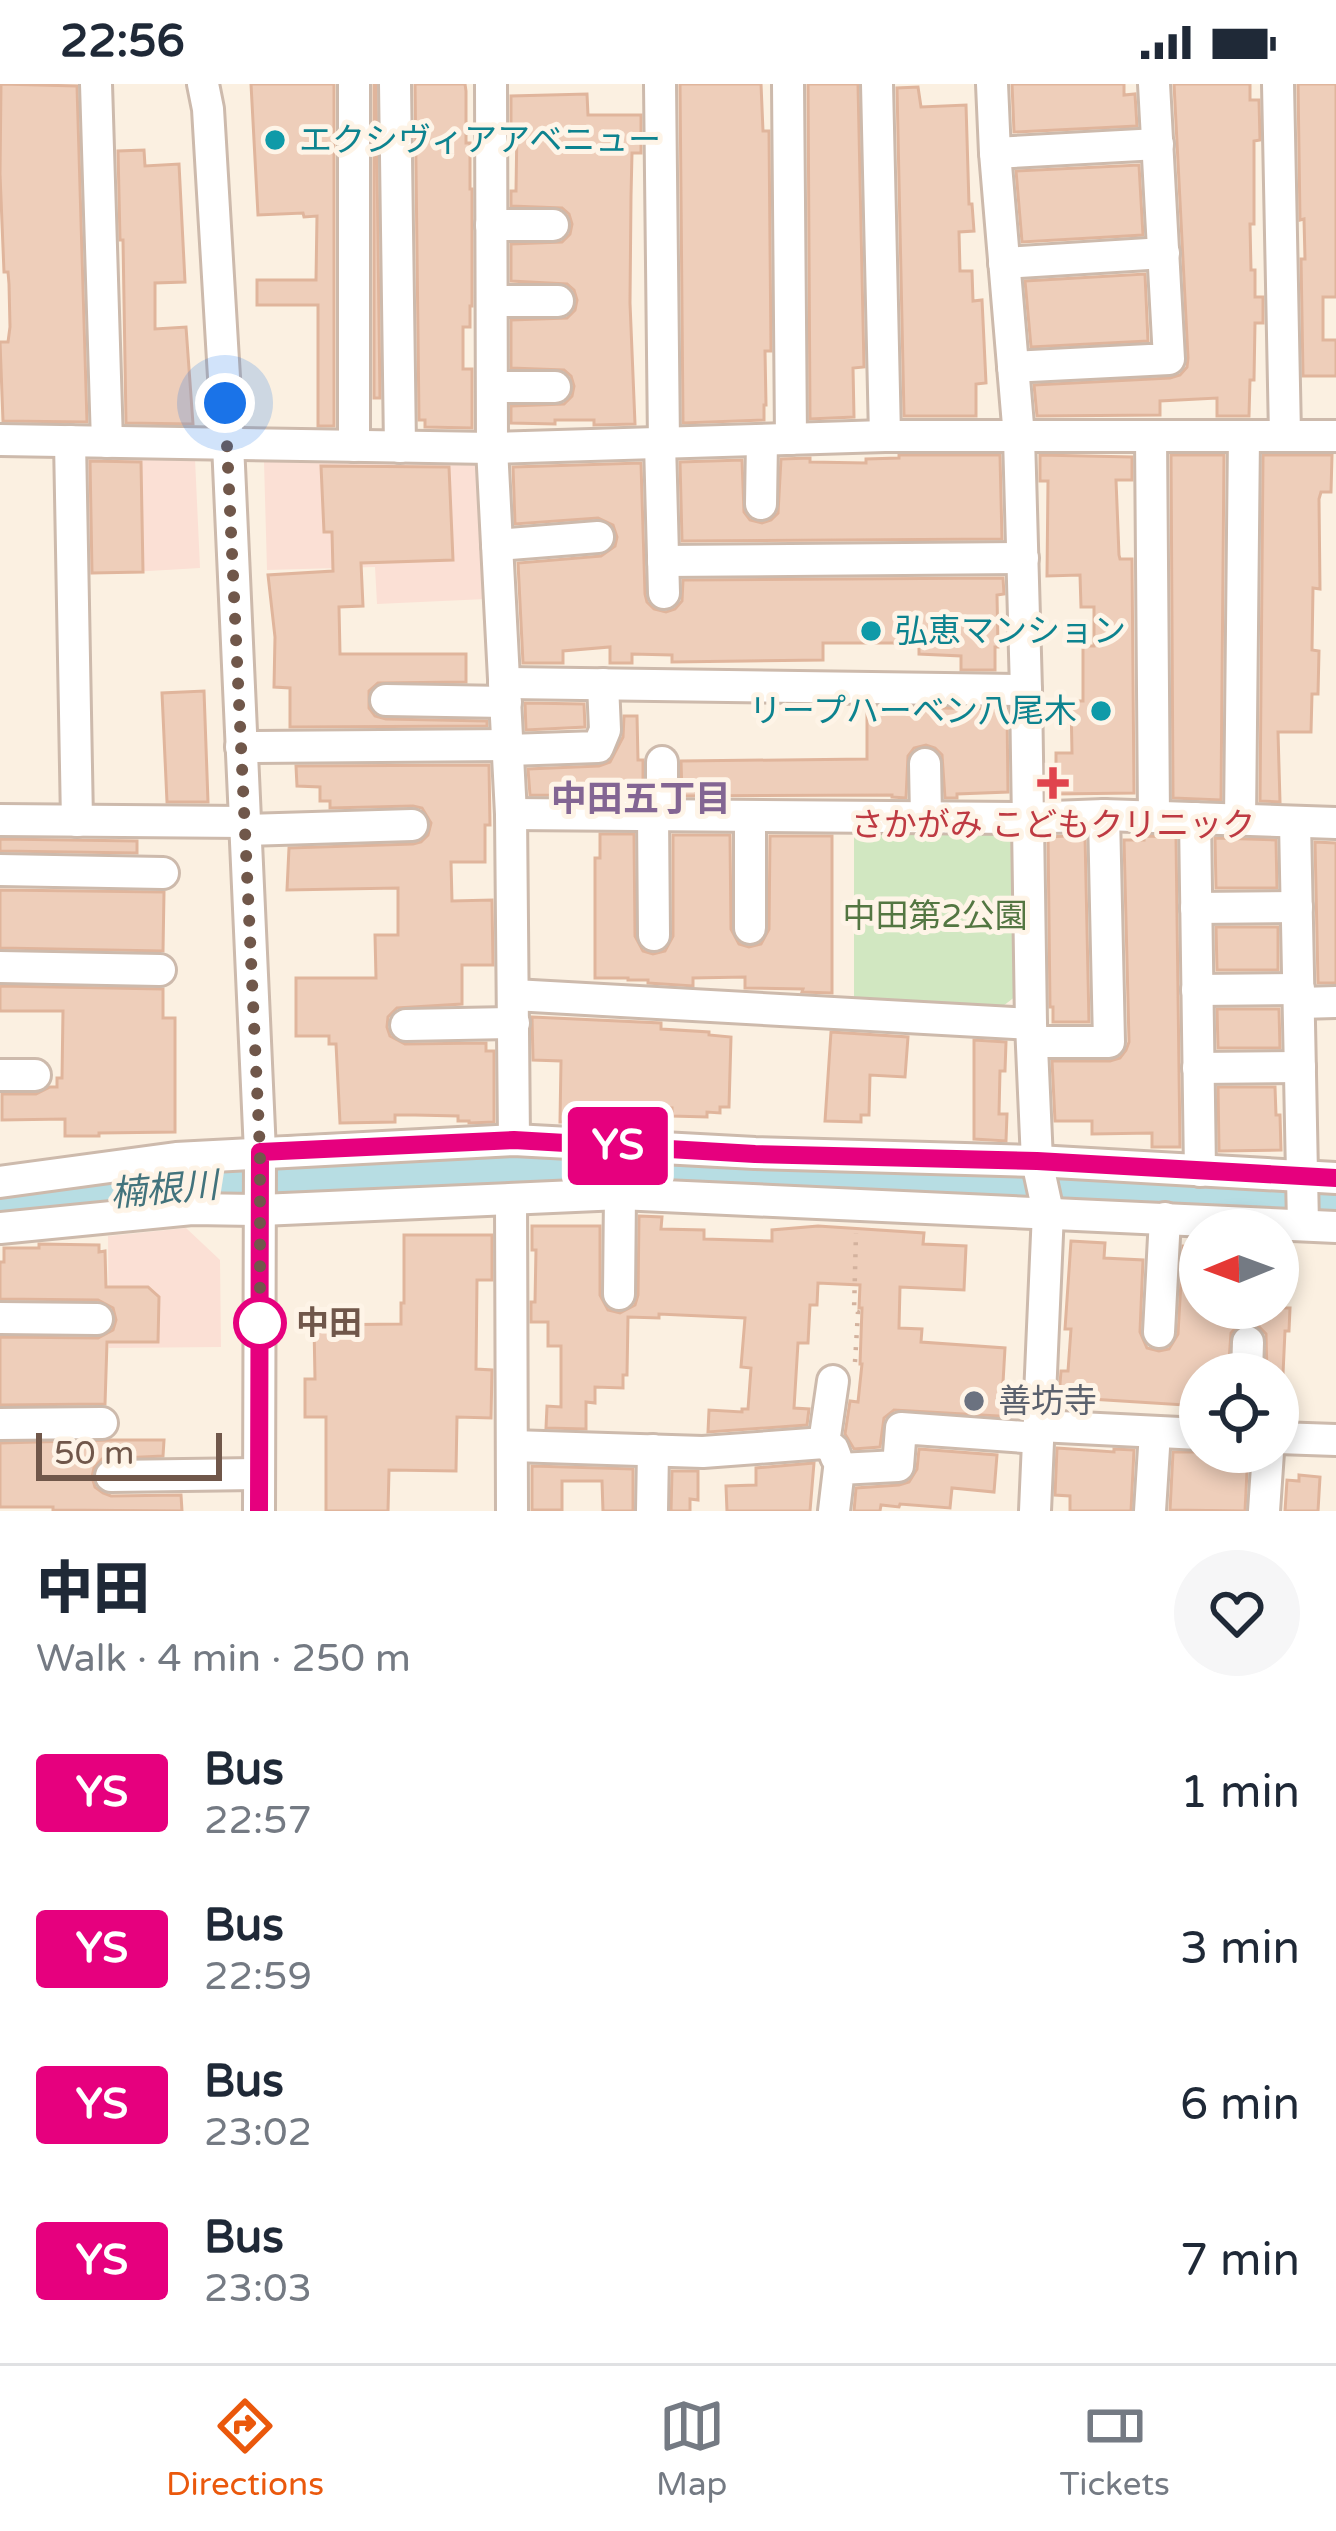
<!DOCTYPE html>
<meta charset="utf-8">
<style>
body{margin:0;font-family:"Varela Round","Noto Sans JP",sans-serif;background:#f6f6f7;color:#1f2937;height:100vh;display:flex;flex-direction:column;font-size:45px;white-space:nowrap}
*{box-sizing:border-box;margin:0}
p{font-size:39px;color:#747a83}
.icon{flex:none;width:66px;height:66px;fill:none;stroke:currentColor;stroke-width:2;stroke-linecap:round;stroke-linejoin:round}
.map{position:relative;height:1427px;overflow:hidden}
.details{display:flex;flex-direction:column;background:#fff;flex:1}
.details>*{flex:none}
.badge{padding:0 24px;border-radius:9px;font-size:42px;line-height:78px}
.needle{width:78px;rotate:269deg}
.buttons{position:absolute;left:1179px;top:1125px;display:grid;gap:24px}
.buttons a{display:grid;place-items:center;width:120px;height:120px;border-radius:50%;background:#fff;box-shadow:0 6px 18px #0003;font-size:60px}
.scale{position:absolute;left:36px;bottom:30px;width:186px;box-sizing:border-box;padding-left:12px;border:6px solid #70574a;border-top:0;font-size:33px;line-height:42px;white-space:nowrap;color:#70574a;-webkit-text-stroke:9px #fef4e7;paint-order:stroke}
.you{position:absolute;width:60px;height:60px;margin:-30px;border:9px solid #fff;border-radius:50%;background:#1a73e8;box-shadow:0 0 0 18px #1a73e833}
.map>.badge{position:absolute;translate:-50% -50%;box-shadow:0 0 0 6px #fff}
.round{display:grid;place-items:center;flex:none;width:126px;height:126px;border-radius:63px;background:#f6f6f7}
.summary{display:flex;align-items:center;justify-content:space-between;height:204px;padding:0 36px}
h1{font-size:57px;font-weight:800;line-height:90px}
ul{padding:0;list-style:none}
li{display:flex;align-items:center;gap:36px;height:156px;padding:0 36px}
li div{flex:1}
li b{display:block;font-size:45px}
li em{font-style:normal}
li .badge{min-width:132px;font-weight:700;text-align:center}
.status{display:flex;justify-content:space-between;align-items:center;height:84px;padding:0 60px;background:#fff;direction:ltr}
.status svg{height:33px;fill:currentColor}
.tabs{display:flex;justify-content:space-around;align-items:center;height:168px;border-top:3px solid #e0e1e3;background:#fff;font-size:33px;color:#747a83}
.tabs a{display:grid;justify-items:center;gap:6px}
.tabs .on{color:#ea580c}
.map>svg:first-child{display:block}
</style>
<div class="status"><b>22:56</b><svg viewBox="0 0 49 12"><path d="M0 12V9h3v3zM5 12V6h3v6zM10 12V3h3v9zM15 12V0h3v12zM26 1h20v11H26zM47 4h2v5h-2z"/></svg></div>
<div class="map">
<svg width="1336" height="1427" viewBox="0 0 1336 1427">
<rect width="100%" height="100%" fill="#fbf0e1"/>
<g fill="#fbe0d5">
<polygon points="87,367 188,369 195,375 200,484 81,491 79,373"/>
<polygon points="270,368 477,376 486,515 377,520 375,483 267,486 264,378"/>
<polygon points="186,1144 220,1176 221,1263 109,1264 108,1152"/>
</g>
<polygon fill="#d1e7c1" points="1001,742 1014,753 1016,912 1003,922 854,916 854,745"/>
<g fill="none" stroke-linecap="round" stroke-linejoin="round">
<polyline stroke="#b7dde3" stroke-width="45" points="0,1122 217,1100 514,1088 1006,1105 1075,1105 1336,1126"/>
</g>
<g fill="#eeceba" stroke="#e0b59c" stroke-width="3">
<polygon points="1,0 77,2 87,338 3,337 0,258 8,258 10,243 9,200 8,188 4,188 0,90"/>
<polygon points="251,0 334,0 334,342 318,342 318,221 257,221 257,196 316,196 317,132 304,133 303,129 258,131"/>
<polygon points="374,0 376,0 380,314 374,314"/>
<polygon points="415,0 465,0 466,7 466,59 470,59 470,105 472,105 472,222 470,222 470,243 463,243 463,285 472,285 472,344 425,343 425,336 419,336"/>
<polygon points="680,0 761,0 763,47 769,47 771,267 765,267 766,321 764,321 764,336 683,339"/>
<polygon points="808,0 858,0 864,283 853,284 854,333 810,335"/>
<polygon points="1012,0 1124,0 1124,11 1135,10 1137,42 1014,48"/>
<polygon points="1174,0 1250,0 1250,16 1259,16 1260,56 1254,57 1254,140 1250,140 1251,186 1255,186 1255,213 1263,213 1263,239 1255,239 1254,296 1250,296 1249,332 1217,332 1217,314 1160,317 1160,331 1037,332 1034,301 1170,294 1180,291 1187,283 1188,274"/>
<polygon points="1298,0 1336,0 1336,213 1323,213 1323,256 1336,256 1336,292 1303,292 1301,175 1305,175 1304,135 1300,136"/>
<polygon points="918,3 921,23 966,21 969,120 972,120 974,147 959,148 960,187 972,187 973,217 982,216 986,299 976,300 976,332 904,332 897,4"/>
<polygon points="587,10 588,31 641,31 641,69 632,69 631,112 630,219 635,340 594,341 594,336 555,336 555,340 511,339 511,322 564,320 572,312 574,302 571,292 564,286 511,284 511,236 567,234 575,226 577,216 574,206 567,200 511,197 511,160 562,158 570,150 572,140 569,130 562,124 511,122 511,107 516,107 517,41 511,41 511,12"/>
<polygon points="144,66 145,82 179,80 185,198 155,199 155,245 186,243 193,340 126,339 123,156 120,156 118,67"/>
<polygon points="1139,81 1143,151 1022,158 1016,87"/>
<polygon points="1145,190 1148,257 1031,263 1025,197"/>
<polygon points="899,371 1000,371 1002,455 682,457 680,378 742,376 744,428 750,436 762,439 771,436 778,429 781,375 810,374 810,378 866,379 866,375 899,374"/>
<polygon points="1040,371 1132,373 1132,396 1116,396 1119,471 1120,475 1132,475 1134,709 1056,710 1056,669 1072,669 1071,617 1083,617 1083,562 1094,562 1094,523 1081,523 1080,491 1047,492 1048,397 1040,397"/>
<polygon points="1171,371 1224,371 1221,716 1173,714"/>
<polygon points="1263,371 1332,371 1331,408 1321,408 1319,415 1320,505 1313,504 1312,566 1319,567 1318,610 1312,610 1311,648 1278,648 1280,718 1260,717"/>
<polygon points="90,377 141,378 143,488 92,489"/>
<polygon points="641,379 645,510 647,518 654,525 666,528 675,525 682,517 683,496 1003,494 1004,510 997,511 998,563 995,563 995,586 961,586 961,572 919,570 919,559 823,559 823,576 672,578 672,571 632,570 632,579 610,579 610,563 563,567 563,579 523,579 518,479 601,472 615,462 617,453 613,441 598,434 515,440 513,383"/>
<polygon points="321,382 449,383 453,476 361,479 363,522 339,523 340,570 466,570 466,598 378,599 369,607 369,624 375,632 386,635 487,637 487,642 290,643 290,604 274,603 275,553 268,491 333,487 332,448 324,448"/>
<polygon points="204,607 208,718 167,718 162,609"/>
<polygon points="525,619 584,620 585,643 526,646"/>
<polygon points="867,623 1007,625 1008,708 957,710 957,714 945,714 942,671 935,664 926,661 914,664 908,672 906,714 892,713 892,711 682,712 681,677 867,675"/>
<polygon points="624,632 637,632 638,676 643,676 643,712 530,711 528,685 599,682 610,678 623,653"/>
<polygon points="489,681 490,741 485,741 485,778 451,778 452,817 492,816 493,881 462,881 462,920 397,924 388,933 387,943 390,952 405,960 486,959 486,967 494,967 494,1038 469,1039 469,1037 458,1037 458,1032 415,1031 395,1031 395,1038 340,1039 336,960 329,960 329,952 296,952 296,894 376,894 375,851 398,851 398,804 287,806 289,764 413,760 421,758 428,751 431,739 422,724 413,722 330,724 330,717 320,717 320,703 297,702 296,682"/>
<polygon points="600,750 634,750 635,852 643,867 653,870 665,867 673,852 673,751 730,751 731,845 739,860 749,863 761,860 769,845 770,752 832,752 832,909 802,908 803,905 745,904 745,893 693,894 693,902 648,899 648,896 628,896 628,894 595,894 595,774 600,774"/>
<polygon points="1085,751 1089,938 1053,938 1053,923 1050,923 1048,753"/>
<polygon points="1144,752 1176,753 1180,1063 1152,1063 1152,1049 1092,1050 1092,1037 1055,1037 1052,977 1110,977 1120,974 1126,966 1129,958 1124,756 1144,756"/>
<polygon points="1215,754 1276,756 1277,804 1216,804"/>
<polygon points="0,755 137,757 137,769 0,767"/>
<polygon points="1315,758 1336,759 1336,899 1318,899"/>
<polygon points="0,806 164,808 163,867 0,864"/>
<polygon points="1216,843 1278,843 1278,886 1217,886"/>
<polygon points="0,902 163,905 163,934 175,934 175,1048 99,1049 99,1052 65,1052 65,1035 2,1036 2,1010 36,1010 50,1003 57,1003 57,994 62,994 63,927 0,927"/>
<polygon points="1217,925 1279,925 1280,964 1218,964"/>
<polygon points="532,933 661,939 661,945 709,948 709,951 731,953 729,1023 720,1023 720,1029 707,1028 707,1033 672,1032 672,1024 628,1022 628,1026 581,1025 581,1038 560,1038 561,977 533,976"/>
<polygon points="831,948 908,953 905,993 870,991 869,1031 861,1031 861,1038 825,1037"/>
<polygon points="974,956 1006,958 1005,987 1000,987 999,1030 1007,1030 1006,1057 974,1055"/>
<polygon points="1218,1003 1275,1003 1276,1031 1280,1031 1281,1066 1219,1067"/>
<polygon points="639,1132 662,1133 661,1145 704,1146 704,1155 772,1157 772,1146 818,1142 924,1149 923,1160 966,1162 964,1206 900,1203 899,1244 922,1245 921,1258 1005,1264 1002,1316 1016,1317 1016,1333 894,1326 884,1334 880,1363 854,1365 845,1350 850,1317 858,1318 862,1280 860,1280 862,1224 859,1224 860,1201 818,1199 817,1221 810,1221 808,1259 798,1259 794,1324 809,1325 807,1341 708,1348 709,1326 742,1328 742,1325 748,1325 751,1284 741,1283 745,1234 659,1230 659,1234 628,1233 627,1291 623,1291 623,1304 595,1303 595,1319 586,1318 586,1345 546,1344 547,1322 561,1323 561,1262 548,1262 548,1238 531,1238 531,1218 535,1218 536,1166 532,1166 532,1142 600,1142 600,1211 608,1226 620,1229 635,1221 638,1211"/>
<polygon points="404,1151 492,1151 492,1196 477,1196 476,1285 492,1286 491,1334 457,1333 456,1387 389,1386 388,1427 326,1427 326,1333 305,1333 305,1295 315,1295 314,1241 401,1240 401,1219 404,1219"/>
<polygon points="1071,1157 1105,1159 1104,1174 1143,1176 1140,1248 1147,1264 1159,1267 1169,1265 1178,1250 1183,1162 1200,1163 1200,1224 1270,1229 1270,1224 1290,1224 1289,1247 1285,1247 1283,1290 1267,1290 1266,1250 1257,1241 1247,1239 1238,1241 1231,1249 1228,1290 1200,1290 1200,1322 1059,1313 1061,1287 1068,1287 1071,1245 1065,1245"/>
<polygon points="39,1160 99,1161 99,1168 105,1167 106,1203 148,1203 159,1213 158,1258 107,1258 105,1320 0,1321 0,1253 98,1254 113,1246 116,1236 113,1224 98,1216 0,1215 0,1178 4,1178 4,1164 39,1164"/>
<polygon points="111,1356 164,1356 163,1372 102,1375 94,1384 92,1393 95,1403 103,1409 111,1412 181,1411 182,1427 53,1426 53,1423 0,1423 0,1359"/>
<polygon points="1057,1364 1114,1368 1114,1365 1134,1366 1131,1427 1070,1427 1070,1412 1055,1411"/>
<polygon points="919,1365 997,1371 994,1408 952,1404 950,1424 900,1420 899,1423 881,1421 880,1427 854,1427 856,1404 899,1401 909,1398 917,1385"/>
<polygon points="1173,1368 1248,1368 1245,1427 1170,1426"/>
<polygon points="814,1379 810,1427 727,1427 726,1402 756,1401 756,1384"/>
<polygon points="532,1382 633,1385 633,1427 603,1427 602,1397 562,1397 562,1426 532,1426"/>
<polygon points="672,1387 698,1387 698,1416 690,1415 690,1427 671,1427"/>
<polygon points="1299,1391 1320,1393 1318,1427 1285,1427 1287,1396 1299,1397"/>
</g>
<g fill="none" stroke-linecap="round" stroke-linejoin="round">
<defs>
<g id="minor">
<polyline points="96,0 107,358"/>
<polyline points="203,0 208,25 228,360 260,1068 259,1427"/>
<polyline points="395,0 400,363"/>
<polyline points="491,0 492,364 511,730 514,1056"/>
<polyline points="660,0 664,359"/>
<polyline points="788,0 791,355"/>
<polyline points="877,0 885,352"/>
<polyline points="992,0 995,69 1019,353 1026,606 1031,940 1037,1077 1048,1128 1035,1427"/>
<polyline points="1278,0 1285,351"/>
<polyline points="995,69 1158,60"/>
<polyline points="491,141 553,141"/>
<polyline points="1004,179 1164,169"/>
<polyline points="492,217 558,217"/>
<polyline points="1013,283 1169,275 1154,0"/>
<polyline points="492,303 555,303"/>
<polyline points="1151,352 1154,733"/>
<polyline points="0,356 492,364 885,352 1336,352"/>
<polyline points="70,357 77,737"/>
<polyline points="660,359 664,509"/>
<polyline points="354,362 354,0"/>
<polyline points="761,420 762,356"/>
<polyline points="497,461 598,453"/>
<polyline points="663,477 1023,474"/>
<polyline points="504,599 1026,606"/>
<polyline points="386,616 506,618"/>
<polyline points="241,663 508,661"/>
<polyline points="508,666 598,663 605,646 603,600"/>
<polyline points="662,678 662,731"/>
<polyline points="925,680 926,733"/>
<polyline points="511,730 1027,734 1104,731 1336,739"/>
<polyline points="653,731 654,851"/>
<polyline points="1195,734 1200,1087"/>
<polyline points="0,736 245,738"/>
<polyline points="1240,736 1244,352"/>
<polyline points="1295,738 1303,1141"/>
<polyline points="246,746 412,741"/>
<polyline points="0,786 163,789"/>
<polyline points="1196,824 1297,823"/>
<polyline points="750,844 750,732"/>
<polyline points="0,883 160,886"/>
<polyline points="1197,906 1299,905"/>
<polyline points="514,911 1031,940"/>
<polyline points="1299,919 1336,918"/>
<polyline points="406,941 514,939"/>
<polyline points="1032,958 1109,958 1104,731"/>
<polyline points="1198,984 1300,983"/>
<polyline points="0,991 35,991"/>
<polyline points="0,1098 176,1074 514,1056 755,1069 1037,1077 1336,1094"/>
<polyline points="511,1115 512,1427"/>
<polyline points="0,1144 192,1125 261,1126 620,1110 1336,1143"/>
<polyline points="619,1210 620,1110"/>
<polyline points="0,1234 97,1235"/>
<polyline points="1159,1248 1165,1134"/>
<polyline points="1247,1290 1248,1258"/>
<polyline points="833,1297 824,1359 833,1365 836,1373"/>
<polyline points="0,1340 102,1339"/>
<polyline points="1039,1342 1200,1350"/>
<polyline points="1278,1354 1336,1356"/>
<polyline points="512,1362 703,1368 824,1359"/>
<polyline points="111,1392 259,1390"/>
<polyline points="652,1427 653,1366"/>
<polyline points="834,1427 839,1385 898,1382 901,1344 1038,1354"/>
<polyline points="1150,1427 1155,1348"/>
<polyline points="1264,1427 1268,1368"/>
</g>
</defs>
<use href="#minor" stroke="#cdbaac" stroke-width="36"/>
<polyline stroke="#d3b29e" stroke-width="4.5" stroke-dasharray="3 9" stroke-linecap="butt" points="855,1278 858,1228 854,1227 856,1149"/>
<use href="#minor" stroke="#fff" stroke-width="30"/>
</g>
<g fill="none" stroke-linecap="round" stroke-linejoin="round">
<defs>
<polyline id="line" points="259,1427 260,1068 514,1056 755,1070 1037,1077 1336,1094"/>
</defs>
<use href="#line" stroke="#fff" stroke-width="27"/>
<use href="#line" stroke="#e6007e" stroke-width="18"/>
<polyline stroke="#70574a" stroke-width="12" stroke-dasharray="0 21.6" points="225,319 260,1068 260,1242 260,1239"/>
</g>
<g fill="#0f9aa8" stroke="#fef4e7" stroke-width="4.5">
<circle cx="275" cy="56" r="12"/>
<circle cx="871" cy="547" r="12"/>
<circle cx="1101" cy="627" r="12"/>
</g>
<path fill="#e0444e" stroke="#fef4e7" stroke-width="4.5" d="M1047 681h12v12h12v12h-12v12h-12v-12h-12v-12h12z"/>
<circle fill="#fff" stroke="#e6007e" stroke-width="6" cx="260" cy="1239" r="24"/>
<circle fill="#6b7280" stroke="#fef4e7" stroke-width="4.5" cx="974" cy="1317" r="12"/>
<g text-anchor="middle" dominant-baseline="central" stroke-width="10" stroke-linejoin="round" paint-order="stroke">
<g font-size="33" fill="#0d838f" stroke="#fef4e7" text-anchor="start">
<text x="299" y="56">エクシヴィアアベニュー</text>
<text x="895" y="547">弘恵マンション</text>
<text x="1077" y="627" text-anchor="end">リープハーベン八尾木</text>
</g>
<g font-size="33" fill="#be3a42" stroke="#fef4e7">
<text x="1053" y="741">さかがみ こどもクリニック</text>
</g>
<g font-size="33" fill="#537642" stroke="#fef4e7">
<text x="935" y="832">中田第2公園</text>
</g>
<g font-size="33" font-weight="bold" fill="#70574a" stroke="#fef4e7" text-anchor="start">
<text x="296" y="1239">中田</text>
</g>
<g font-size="33" fill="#5b616d" stroke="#fef4e7" text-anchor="start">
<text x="998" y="1317">善坊寺</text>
</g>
<g font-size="36" font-weight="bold" fill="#836593" stroke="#fef4e7">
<text x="641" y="715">中田五丁目</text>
</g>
<g font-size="36" font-style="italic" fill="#42737c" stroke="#fef4e7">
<text transform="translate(164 1106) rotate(-5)">楠根川</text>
</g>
</g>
</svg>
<div class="buttons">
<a><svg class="needle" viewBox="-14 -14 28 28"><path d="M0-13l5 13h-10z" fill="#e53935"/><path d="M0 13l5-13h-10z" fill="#747a83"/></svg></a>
<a><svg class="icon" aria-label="locate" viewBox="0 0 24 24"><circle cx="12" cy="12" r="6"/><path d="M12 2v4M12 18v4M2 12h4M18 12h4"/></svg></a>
</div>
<div class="scale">50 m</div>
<div class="you" style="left:225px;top:319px"></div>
<b class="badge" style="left:618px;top:1062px;background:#e6007e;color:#fff">YS</b>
</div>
<section class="details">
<div class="summary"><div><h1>中田</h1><p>Walk · 4 min · 250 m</p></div><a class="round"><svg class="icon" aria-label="heart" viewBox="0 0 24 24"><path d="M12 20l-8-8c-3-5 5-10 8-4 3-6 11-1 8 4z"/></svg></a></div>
<ul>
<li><span class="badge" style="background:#e6007e;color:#fff">YS</span><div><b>Bus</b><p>22:57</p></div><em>1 min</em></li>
<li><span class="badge" style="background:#e6007e;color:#fff">YS</span><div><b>Bus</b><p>22:59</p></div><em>3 min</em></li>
<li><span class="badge" style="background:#e6007e;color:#fff">YS</span><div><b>Bus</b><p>23:02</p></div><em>6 min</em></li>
<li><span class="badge" style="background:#e6007e;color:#fff">YS</span><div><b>Bus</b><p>23:03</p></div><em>7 min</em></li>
</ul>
</section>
<nav class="tabs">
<a class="on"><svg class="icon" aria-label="directions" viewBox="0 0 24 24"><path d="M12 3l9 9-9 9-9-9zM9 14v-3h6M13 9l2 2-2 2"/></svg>Directions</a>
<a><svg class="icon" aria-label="map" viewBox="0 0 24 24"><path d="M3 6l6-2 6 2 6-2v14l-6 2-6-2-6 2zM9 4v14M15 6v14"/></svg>Map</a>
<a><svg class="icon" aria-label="tickets" viewBox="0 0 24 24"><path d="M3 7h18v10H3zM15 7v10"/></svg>Tickets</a>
</nav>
